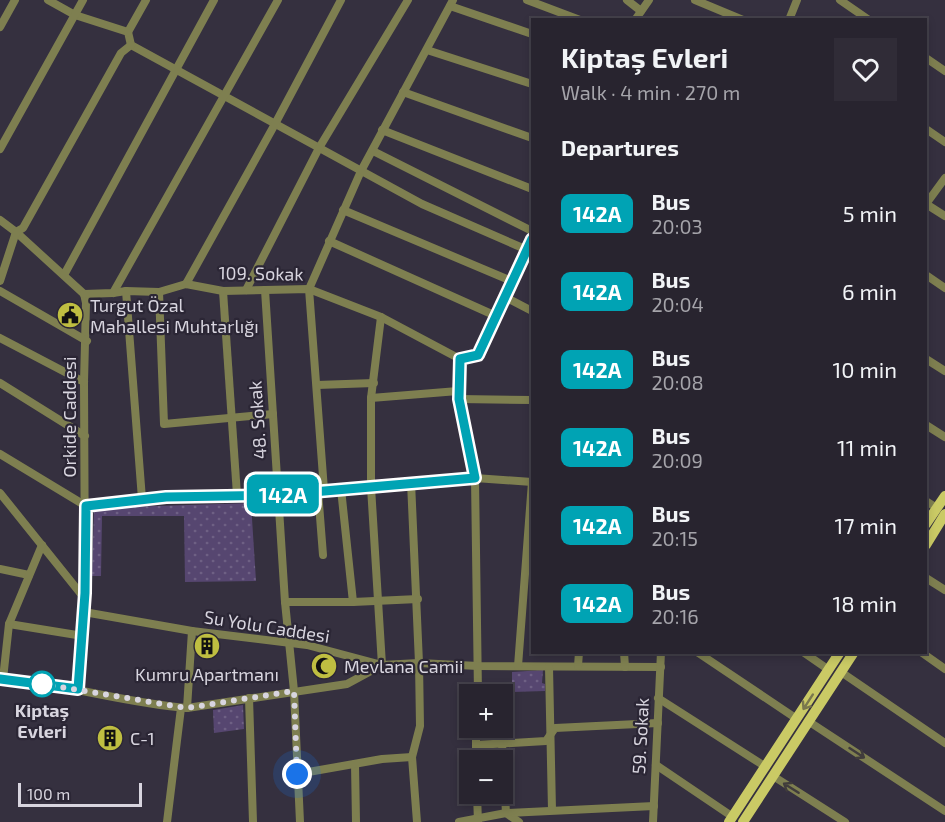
<!DOCTYPE html>
<meta charset="utf-8">
<style>
body{margin:0;font-family:"Exo 2",sans-serif;background:#302c37;color:#f1f3f6;height:100vh;display:flex;flex-direction:column;font-size:22px;white-space:nowrap}
*{box-sizing:border-box;margin:0}
p{font-size:20px;color:#a5a4aa}
.icon{flex:none;width:33px;height:33px;fill:none;stroke:currentColor;stroke-width:2;stroke-linecap:round;stroke-linejoin:round}
.map{position:relative;flex:1;overflow:hidden}
.details{position:absolute;left:531px;top:18px;width:396px;height:636px;display:flex;flex-direction:column;background:#28242f;border-radius:0px;box-shadow:0 3px 9px #0003,0 0 0 2px #44414b}
.details>*{flex:none}
.badge{padding:0 12px;border-radius:9px;font-size:21px;line-height:39px}
.fabs{position:absolute;left:459px;top:684px;display:grid;gap:12px}
.fabs a{display:grid;place-items:center;width:54px;height:54px;border-radius:0px;background:#28242f;box-shadow:0 3px 9px #0003,0 0 0 2px #44414b;font-size:30px}
.scale{position:absolute;left:18px;bottom:15px;width:124px;box-sizing:border-box;padding-left:6px;border:3px solid #d8d5df;border-top:0;font-size:16px;line-height:21px;white-space:nowrap;color:#d8d5df;-webkit-text-stroke:4px #2b2635;paint-order:stroke}
.you{position:absolute;width:30px;height:30px;margin:-15px;border:4px solid #fff;border-radius:50%;background:#1a73e8;box-shadow:0 0 0 9px #1a73e833}
.map>.badge{position:absolute;translate:-50% -50%;box-shadow:0 0 0 3px #fff}
h2{padding:0 30px;font-size:22px;line-height:54px}
.round{display:grid;place-items:center;flex:none;width:63px;height:63px;border-radius:0px;background:#302c37}
.headline{display:flex;align-items:center;justify-content:space-between;height:102px;padding:0 30px}
h1{font-size:28px;font-weight:700;line-height:45px}
ul{padding:0;list-style:none}
li{display:flex;align-items:center;gap:18px;height:78px;padding:0 30px}
li div{flex:1}
li b{display:block;font-size:22px}
li em{font-style:normal}
li .badge{min-width:66px;font-weight:700;text-align:center}
.map>svg:first-child{display:block}
</style>
<div class="map">
<svg width="945" height="822" viewBox="0 0 945 822">
<defs>
<pattern id="grass-dots" width="8" height="8" patternUnits="userSpaceOnUse" patternTransform="scale(1.5)"><rect width="8" height="8" fill="#564670"/><path d="M2 2h.1M6 6h.1" fill="none" stroke="#6e6084" stroke-width="1.8" stroke-linecap="round"/></pattern>
</defs>
<rect width="100%" height="100%" fill="#35303f"/>
<g fill="url(#grass-dots)">
<polygon points="251,503 256,581 185,582 184,516 102,516 101,576 92,576 94,508"/>
<polygon points="543,670 542,683 545,684 545,691 512,692 512,672"/>
<polygon points="243,705 244,729 214,733 213,710"/>
</g>
<g fill="none" stroke-linecap="round" stroke-linejoin="round">
<g stroke="#7e7f50" stroke-width="8">
<polyline points="48,0 75,15 128,32 131,45 422,204 532,252"/>
<polyline points="527,0 580,20"/>
<polyline points="627,0 641,11"/>
<polyline points="695,0 743,20"/>
<polyline points="840,0 869,20"/>
<polyline points="450,6 532,34"/>
<polyline points="635,20 649,0"/>
<polyline points="789,20 797,0"/>
<polyline points="0,27 15,0"/>
<polyline points="128,32 146,0"/>
<polyline points="427,50 532,84"/>
<polyline points="926,58 945,71"/>
<polyline points="403,92 532,138"/>
<polyline points="926,129 945,142"/>
<polyline points="382,130 532,189"/>
<polyline points="0,149 83,0"/>
<polyline points="373,151 532,231"/>
<polyline points="926,204 945,178"/>
<polyline points="926,204 945,216"/>
<polyline points="343,210 514,282"/>
<polyline points="0,220 16,232 84,294 86,303 84,382 85,593 78,689"/>
<polyline points="329,241 496,316"/>
<polyline points="64,275 214,0"/>
<polyline points="926,275 945,288"/>
<polyline points="0,281 16,232 23,228 121,53 131,45"/>
<polyline points="186,284 275,124 341,0"/>
<polyline points="246,290 319,148 408,0"/>
<polyline points="265,290 285,602 294,691 300,822"/>
<polyline points="0,291 87,341"/>
<polyline points="126,291 142,499"/>
<polyline points="223,291 237,495"/>
<polyline points="159,292 164,424 273,414"/>
<polyline points="113,293 278,0"/>
<polyline points="84,294 113,293 126,291 159,292 186,284 223,291 309,289 381,317 460,359"/>
<polyline points="505,297 532,311"/>
<polyline points="381,317 371,398 371,487 382,665"/>
<polyline points="0,338 84,382"/>
<polyline points="460,359 459,399 475,478 478,694"/>
<polyline points="460,359 478,355 532,239"/>
<polyline points="926,359 945,371"/>
<polyline points="0,383 85,436"/>
<polyline points="317,385 374,383"/>
<polyline points="371,398 458,391"/>
<polyline points="459,399 532,400"/>
<polyline points="926,425 945,437"/>
<polyline points="0,454 86,506 166,497 278,495 475,478 532,482"/>
<polyline points="411,482 419,663 420,726 412,757 417,822"/>
<polyline points="341,489 353,602"/>
<polyline points="324,490 309,289 361,171 453,0"/>
<polyline points="318,491 323,555"/>
<polyline points="0,493 85,599"/>
<polyline points="926,501 937,508"/>
<polyline points="0,569 29,575"/>
<polyline points="926,578 945,590"/>
<polyline points="285,602 353,602 418,599"/>
<polyline points="84,612 192,631 307,645 382,665 419,663 478,666 661,667"/>
<polyline points="9,624 83,636"/>
<polyline points="624,652 625,667"/>
<polyline points="697,652 797,719"/>
<polyline points="803,652 829,670"/>
<polyline points="921,652 945,669"/>
<polyline points="518,666 532,482"/>
<polyline points="578,666 579,652"/>
<polyline points="549,667 552,810"/>
<polyline points="841,672 945,743"/>
<path d="M 0,679 C 63,683 124,703 187,708 L 347,684 L 382,665"/>
<polyline points="3,679 9,624 42,545"/>
<polyline points="249,698 253,822"/>
<polyline points="658,698 766,767"/>
<polyline points="187,708 192,631"/>
<polyline points="808,721 945,811"/>
<polyline points="502,744 506,813 519,822"/>
<polyline points="476,745 546,741 555,728 658,723"/>
<polyline points="476,760 476,728"/>
<polyline points="355,764 356,822"/>
<polyline points="656,765 733,817"/>
<polyline points="297,774 382,759 412,757"/>
<polyline points="773,776 845,822"/>
<polyline points="477,794 478,822"/>
<polyline points="167,822 181,708"/>
<polyline points="459,822 506,813 654,806"/>
<polyline points="653,822 661,652"/>
</g>
<g stroke="#caca65" stroke-width="10">
<polyline points="926,524 945,496"/>
<polyline points="926,545 945,514"/>
<polyline points="729,822 840,652"/>
<polyline points="743,822 854,652"/>
</g>
</g>
<defs><path id="oneway-shaft" d="M-6 0H5M1.5-3L5.5 0L1.5 3" fill="none" stroke-width="1.6" stroke-linecap="round" stroke-linejoin="round" transform="scale(1.5)"/></defs>
<use stroke="#7a784d" href="#oneway-shaft" transform="translate(808 702) rotate(123)"/>
<g stroke="#403c3c">
<use href="#oneway-shaft" transform="translate(857 753) rotate(33)"/>
<use href="#oneway-shaft" transform="translate(791 788) rotate(-148)"/>
</g>
<g fill="none" stroke-linecap="round" stroke-linejoin="round">
<defs>
<polyline id="line" points="0,679 78,689 85,593 86,506 166,497 278,495 475,478 459,399 460,359 478,355 532,239"/>
</defs>
<use href="#line" stroke="#fff" stroke-width="14"/>
<use href="#line" stroke="#00a3b4" stroke-width="9"/>
<polyline stroke="#d8d5df" stroke-width="6" stroke-dasharray="0 10.8" points="42,684 187,708 294,691 297,774"/>
</g>
<defs>
<symbol id="civic-disc" viewBox="-11 -11 22 22"><circle r="9.5" fill="#bfbe41" stroke="#2b2635"/><path d="M-.6-6.5H3V-4.5H.6V-3L4-1V1h2V6H-6V1h2V-1L-.6-3ZM-1.2 2.5V6h2.4V2.5Z" fill="#111"/></symbol>
<symbol id="building-disc" viewBox="-11 -11 22 22"><circle r="9.5" fill="#bfbe41" stroke="#2b2635"/><path d="M-4-6H4V6H1V3H-1V6H-4ZM-2.5-4.3h1.7v1.8h-1.7ZM.8-4.3h1.7v1.8H.8ZM-2.5-1h1.7V.8h-1.7ZM.8-1h1.7V.8H.8Z" fill="#111"/></symbol>
<symbol id="mosque-disc" viewBox="-11 -11 22 22"><circle r="9.5" fill="#bfbe41" stroke="#2b2635"/><path d="M3.5-4.9A6 6 0 1 0 3.5 4.9A5 5 0 1 1 3.5-4.9Z" fill="#111"/></symbol>
</defs>
<g fill-rule="evenodd">
<use href="#civic-disc" x="55" y="300" width="30" height="30"/>
<use href="#building-disc" x="192" y="631" width="30" height="30"/>
<use href="#mosque-disc" x="309" y="651" width="30" height="30"/>
<use href="#building-disc" x="95" y="723" width="30" height="30"/>
</g>
<circle fill="#fff" stroke="#00a3b4" stroke-width="3" cx="42" cy="684" r="12"/>
<g text-anchor="middle" dominant-baseline="central" stroke-width="4.5" stroke-linejoin="round" paint-order="stroke">
<g font-size="18" fill="#d8d5df" stroke="#2b2635">
<text transform="translate(261 273) rotate(1)">109. Sokak</text>
<text transform="translate(69 417) rotate(-90)">Orkide Caddesi</text>
<text transform="translate(257 420) rotate(-94)">48. Sokak</text>
<text transform="translate(267 626) rotate(9)">Su Yolu Caddesi</text>
<text transform="translate(640 736) rotate(-87)">59. Sokak</text>
</g>
<g font-size="18" fill="#d8d5df" stroke="#2b2635" text-anchor="start">
<text x="90" y="305">Turgut Özal<tspan x="90" dy="21">Mahallesi Muhtarlığı</tspan></text>
<text x="344" y="666">Mevlana Camii</text>
<text x="207" y="674" text-anchor="middle">Kumru Apartmanı</text>
<text x="130" y="738">C-1</text>
</g>
<g font-size="18" font-weight="bold" fill="#d8d5df" stroke="#2b2635">
<text x="42" y="710">Kiptaş<tspan x="42" dy="21">Evleri</tspan></text>
</g>
</g>
</svg>
<div class="fabs">
<a>+</a>
<a>−</a>
</div>
<div class="scale">100 m</div>
<div class="you" style="left:297px;top:774px"></div>
<b class="badge" style="left:283px;top:494px;background:#00a3b4;color:#fff">142A</b>
<section class="details">
<div class="headline"><div><h1>Kiptaş Evleri</h1><p>Walk · 4 min · 270 m</p></div><a class="round"><svg class="icon" aria-label="heart" viewBox="0 0 24 24"><path d="M12 20l-8-8c-3-5 5-10 8-4 3-6 11-1 8 4z"/></svg></a></div>
<h2>Departures</h2>
<ul>
<li><span class="badge" style="background:#00a3b4;color:#fff">142A</span><div><b>Bus</b><p>20:03</p></div><em>5 min</em></li>
<li><span class="badge" style="background:#00a3b4;color:#fff">142A</span><div><b>Bus</b><p>20:04</p></div><em>6 min</em></li>
<li><span class="badge" style="background:#00a3b4;color:#fff">142A</span><div><b>Bus</b><p>20:08</p></div><em>10 min</em></li>
<li><span class="badge" style="background:#00a3b4;color:#fff">142A</span><div><b>Bus</b><p>20:09</p></div><em>11 min</em></li>
<li><span class="badge" style="background:#00a3b4;color:#fff">142A</span><div><b>Bus</b><p>20:15</p></div><em>17 min</em></li>
<li><span class="badge" style="background:#00a3b4;color:#fff">142A</span><div><b>Bus</b><p>20:16</p></div><em>18 min</em></li>
</ul>
</section>
</div>
